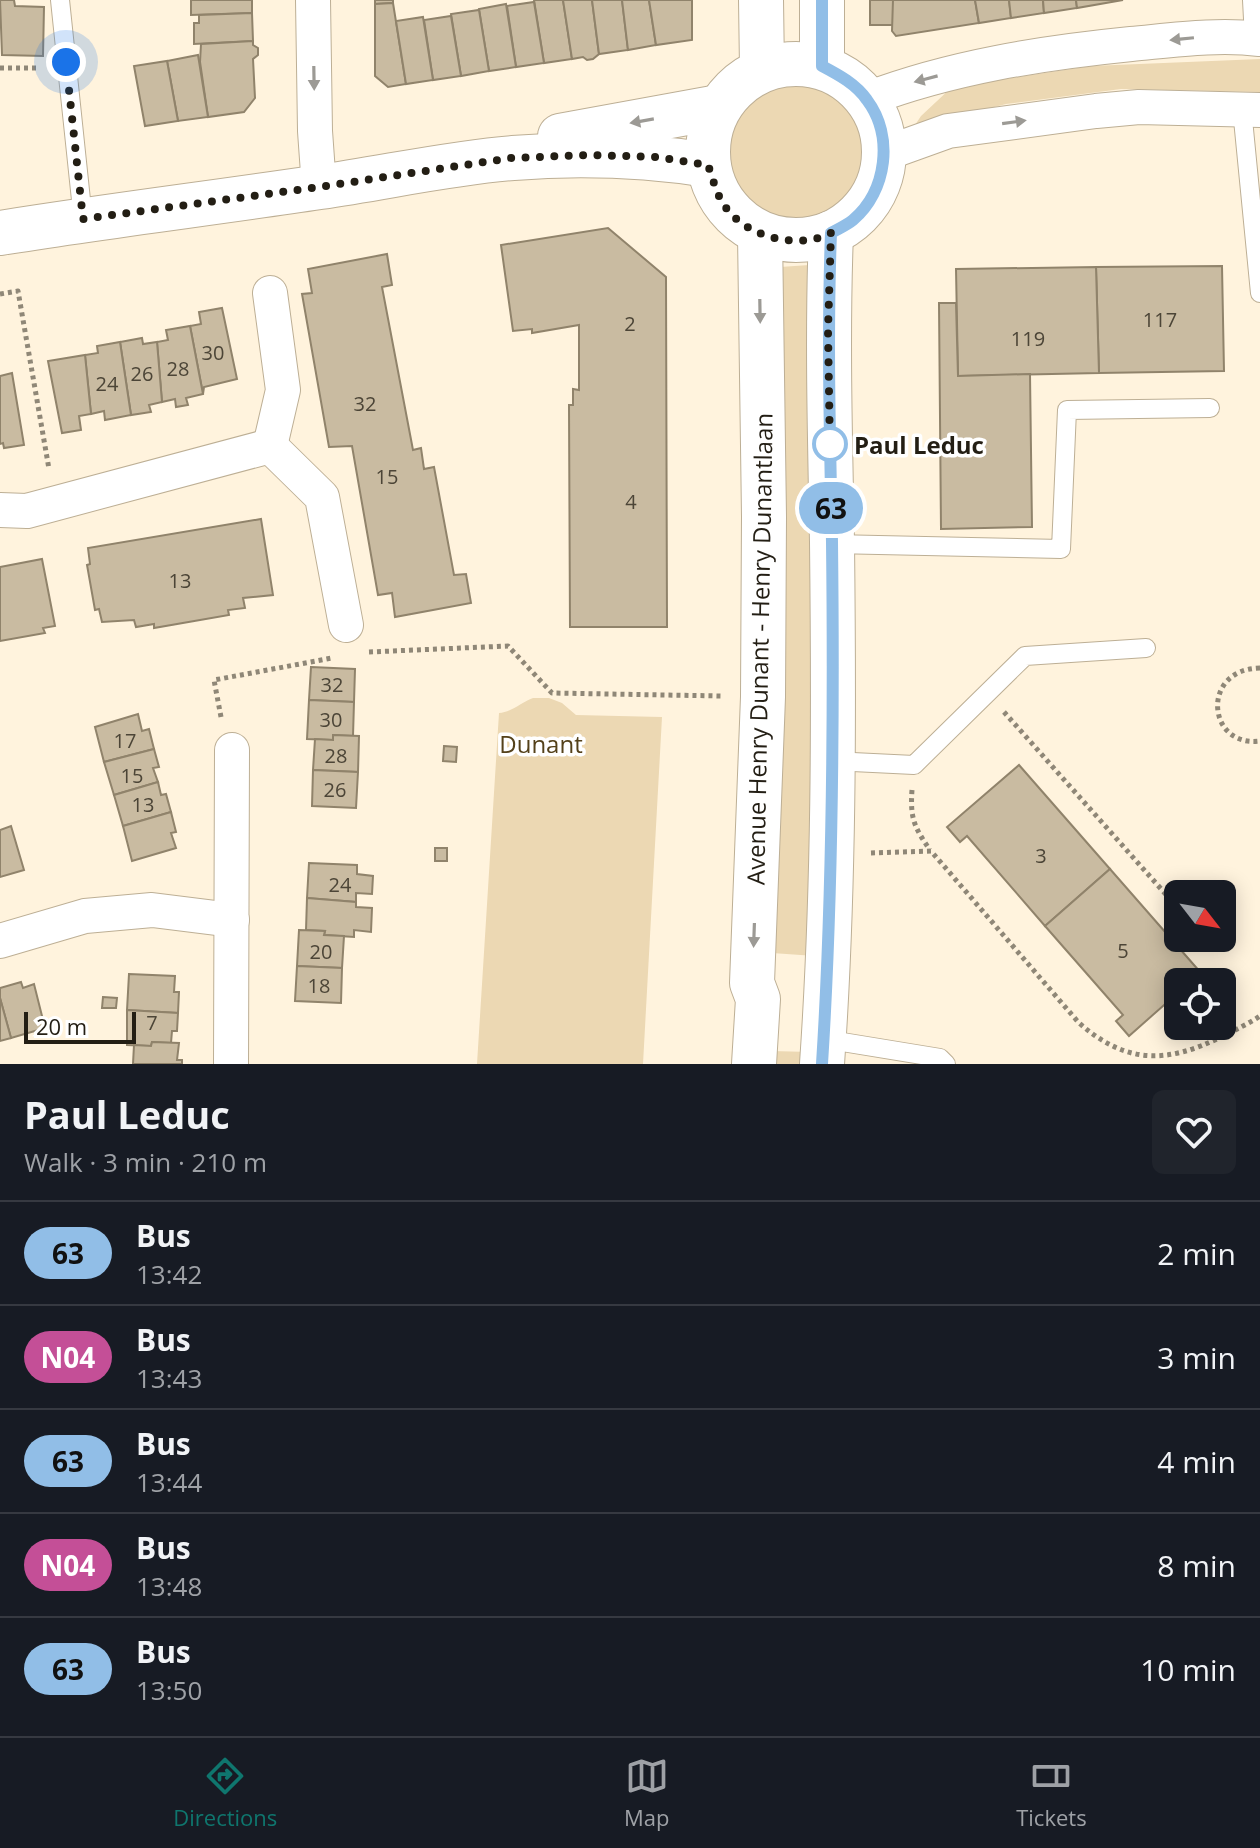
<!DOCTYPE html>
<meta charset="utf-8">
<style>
body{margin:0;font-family:"Open Sans",sans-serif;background:#20242c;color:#f1f3f6;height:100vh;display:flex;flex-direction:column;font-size:30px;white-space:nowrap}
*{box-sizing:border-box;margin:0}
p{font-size:26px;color:#9ea1a6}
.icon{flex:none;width:44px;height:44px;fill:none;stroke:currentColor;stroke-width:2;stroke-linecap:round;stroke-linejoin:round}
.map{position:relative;height:1064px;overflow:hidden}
.side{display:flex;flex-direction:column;background:#171b24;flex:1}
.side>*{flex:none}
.badge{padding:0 16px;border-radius:26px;font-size:28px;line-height:52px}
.needle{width:52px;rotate:121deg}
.fabs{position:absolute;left:1164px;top:880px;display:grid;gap:16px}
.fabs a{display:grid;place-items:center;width:72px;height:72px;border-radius:12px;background:#171b24;box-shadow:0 4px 20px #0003;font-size:40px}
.scale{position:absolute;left:24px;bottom:20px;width:112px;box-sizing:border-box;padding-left:8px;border:4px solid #231e14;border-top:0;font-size:22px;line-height:28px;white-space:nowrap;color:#231e14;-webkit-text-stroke:6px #fff;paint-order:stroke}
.you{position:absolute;width:40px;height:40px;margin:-20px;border:6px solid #fff;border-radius:50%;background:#1a73e8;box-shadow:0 0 0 12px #1a73e833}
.map>.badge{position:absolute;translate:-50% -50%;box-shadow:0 0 0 4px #fff}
.round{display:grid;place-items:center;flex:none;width:84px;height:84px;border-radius:12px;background:#20242c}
.summary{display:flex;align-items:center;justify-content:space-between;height:136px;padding:0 24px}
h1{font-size:38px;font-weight:700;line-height:60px}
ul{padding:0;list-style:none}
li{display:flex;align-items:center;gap:24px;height:104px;padding:0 24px;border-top:2px solid #363941}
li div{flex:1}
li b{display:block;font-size:30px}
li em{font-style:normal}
li .badge{min-width:88px;font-weight:700;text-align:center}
.dock{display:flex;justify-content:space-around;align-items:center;height:112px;border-top:2px solid #363941;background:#171b24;font-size:22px;color:#9ea1a6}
.dock a{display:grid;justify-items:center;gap:4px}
.dock .current{color:#0f766e}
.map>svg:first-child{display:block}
</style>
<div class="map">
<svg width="1260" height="1064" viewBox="0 0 1260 1064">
<rect width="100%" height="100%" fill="#fff3dd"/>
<g fill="#ecd8b3">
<polygon points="1260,59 1260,92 1121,89 1006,104 913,128 921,116 952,87 1091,66"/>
<circle cx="794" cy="152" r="69"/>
<polygon points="824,264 815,956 772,953 780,267"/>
<path d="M 533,698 L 549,698 L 562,703 L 576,715 L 662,717 L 643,1064 L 477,1064 L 499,713 C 510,713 522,702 533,698 Z"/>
<polygon points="771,1051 811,1052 811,1064 770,1064"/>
</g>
<g fill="#c9bba1" stroke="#90836b" stroke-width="2">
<polygon points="0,0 14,0 15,6 44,7 43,56 2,55"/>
<polygon points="191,0 252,0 252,13 191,15"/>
<polygon points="375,0 393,0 393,3 375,4"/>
<polygon points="534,0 563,0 572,59 544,63"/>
<polygon points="563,0 592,0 599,54 593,59 587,60 583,57 572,59"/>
<polygon points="592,0 622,0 628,50 599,54"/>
<polygon points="622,0 649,0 656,45 628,50"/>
<polygon points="649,0 692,0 692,40 656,45"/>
<rect x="870" y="0" width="23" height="25"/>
<polygon points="893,0 975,0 979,23 896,36 892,31"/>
<polygon points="975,0 1009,0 1011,18 979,23"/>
<polygon points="1009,0 1043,0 1044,13 1011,18"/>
<polygon points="1043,0 1076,0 1077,8 1044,13"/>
<polygon points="1076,0 1123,0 1077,8"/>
<polygon points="534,2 544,63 516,67 507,6"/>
<polygon points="393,3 406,84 388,87 375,76 375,4"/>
<polygon points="506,4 516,67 489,71 479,9"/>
<polygon points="479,10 489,71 461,76 451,14"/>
<polygon points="252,13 253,41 194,44 194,23 199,23 199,15"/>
<polygon points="451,16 461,76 433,80 424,20"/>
<polygon points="423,17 433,80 406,84 396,21"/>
<polygon points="253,41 253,45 258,48 258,55 253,59 255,98 244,112 208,117 200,62 201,44"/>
<polygon points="198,55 208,117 178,121 167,61"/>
<polygon points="167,61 178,121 145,126 134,66"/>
<polygon points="608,228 666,277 667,627 570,627 569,405 573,405 573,389 579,390 579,325 532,333 532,329 513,331 501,245"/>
<polygon points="387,254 392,285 382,287 413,450 421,448 424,469 434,467 454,575 466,574 471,603 395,617 392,593 378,595 352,446 329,447 302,294 312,293 308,269"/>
<polygon points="1222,266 1224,371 1099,373 1096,267"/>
<polygon points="1096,267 1099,373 958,376 956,269"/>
<polygon points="939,303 956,303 958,376 1030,374 1032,527 941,529"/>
<polygon points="222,308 237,379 204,387 203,394 190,326 201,324 199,312"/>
<polygon points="190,326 203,394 186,398 188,405 176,407 175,399 162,402 157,342 168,340 166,330"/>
<polygon points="142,338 143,344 157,342 162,402 149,405 151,412 131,415 120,342"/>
<polygon points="120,342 131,415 105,420 104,411 91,414 85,355 98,353 97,346"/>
<polygon points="85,355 91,414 79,416 81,430 62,433 48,361"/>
<polygon points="12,373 24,445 4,448 3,443 0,444 0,376"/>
<polygon points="261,519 273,595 243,598 245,608 228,610 229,615 154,628 154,624 136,627 134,620 102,622 99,609 95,610 87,565 90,564 88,548"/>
<polygon points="42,559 55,626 43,628 45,633 0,641 0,567"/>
<polygon points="311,667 355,669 354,702 309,700"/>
<polygon points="309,700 354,702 353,736 333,735 333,740 307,739"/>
<polygon points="138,714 142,731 149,729 154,749 104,762 95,727"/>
<polygon points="333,735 359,736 358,772 313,770 315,739 333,740"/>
<polygon points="444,746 457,747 456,762 443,761"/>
<polygon points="154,749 159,767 153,768 158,782 114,795 104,762"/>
<polygon points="1019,765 1110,869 1045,926 967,836 960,842 947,827"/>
<polygon points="313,770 358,772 356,808 312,806"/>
<polygon points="158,782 161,795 166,794 171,812 123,826 114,795"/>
<polygon points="171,812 176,832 171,833 176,848 132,861 123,826"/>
<polygon points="11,826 24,870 0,877 0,830"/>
<rect x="435" y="848" width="12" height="13"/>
<polygon points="309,863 357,865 357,874 373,876 372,894 356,893 356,902 307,898"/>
<polygon points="1110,869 1201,973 1191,982 1178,982 1178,1003 1172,998 1129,1036 1116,1021 1123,1015 1045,926"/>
<polygon points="307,898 356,902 356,907 372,908 371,932 354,930 354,937 324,935 325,931 306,930"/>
<polygon points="299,930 325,931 324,935 344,936 342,968 297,966"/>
<polygon points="297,966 342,968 341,1003 295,1001"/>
<polygon points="129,974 175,976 174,992 179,992 178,1013 127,1010"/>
<polygon points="21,982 23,988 34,984 45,1028 11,1038 0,998 0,988"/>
<polygon points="103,997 117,998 116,1008 102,1008"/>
<polygon points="0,998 11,1038 0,1041"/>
<polygon points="127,1010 178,1013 177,1031 172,1031 171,1043 152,1042 151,1046 127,1045"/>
<polygon points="152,1042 179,1043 177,1060 182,1060 182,1064 133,1064 134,1045 151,1046"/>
</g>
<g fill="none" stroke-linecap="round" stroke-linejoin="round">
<defs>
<g id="lane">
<polyline points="60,0 83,219"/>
<polyline points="1252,0 1254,38"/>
<polyline points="1242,109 1260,293"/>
<polyline points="832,544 1061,549 1067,410 1210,408"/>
<polyline points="832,761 914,765 1025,656 1146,648"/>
<polyline points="824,1039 940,1058 946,1064"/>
</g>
<g id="street">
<polyline points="313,0 315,131 319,187"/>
<path d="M 867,99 C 952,67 1041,53 1131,44 C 1175,40 1217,34 1260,39"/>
<polyline points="884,154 948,131 1096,111 1139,107 1260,110"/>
<polyline points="270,446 322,497 346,625"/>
<polyline points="270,446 283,390 270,293"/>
<polyline points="0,510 27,511 270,446"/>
<polyline points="0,941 85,916 152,910 232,920"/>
<polyline points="231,1064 232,750"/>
</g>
<g id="secondary">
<polyline points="761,0 762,68"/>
<polyline points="822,0 822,66"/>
<circle cx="796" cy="152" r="88"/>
<polyline points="560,136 719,107"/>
<path d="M 0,233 C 106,216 213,203 320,187 C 384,178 449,163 513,158 C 578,153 643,155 708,165"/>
<polyline points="754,1064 758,999 752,983 763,697 764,517 760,234"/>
<path d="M 822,1064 C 834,891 834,716 832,542 C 830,439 827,336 831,233"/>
</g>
</defs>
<use href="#lane" stroke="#bdaf95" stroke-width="20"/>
<use href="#street" stroke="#bdaf95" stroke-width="36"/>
<use href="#secondary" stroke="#bdaf95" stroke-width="46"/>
<g stroke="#8f8777" stroke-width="5" stroke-dasharray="4 4" stroke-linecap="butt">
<polyline points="0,68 39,68"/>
<polyline points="0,294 18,291 49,469"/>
<polyline points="369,652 508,646 552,693 722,696"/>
<path d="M 1260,668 C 1200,669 1207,748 1260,741"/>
<polyline points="1004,712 1178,908"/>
<polyline points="221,717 214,680 332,658"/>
<path d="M 912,790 C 910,818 914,827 930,850"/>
<path d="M 871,853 L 931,851 L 1079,1023 C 1126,1064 1166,1064 1221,1037 C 1235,1030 1248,1024 1260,1016"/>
</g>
<use href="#lane" stroke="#fff" stroke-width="18"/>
<use href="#street" stroke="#fff" stroke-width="34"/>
<use href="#secondary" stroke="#fff" stroke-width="44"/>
</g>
<defs><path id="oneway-solid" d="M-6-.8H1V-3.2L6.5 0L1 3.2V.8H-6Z" transform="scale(2)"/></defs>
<g fill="#9c9a95">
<use href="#oneway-solid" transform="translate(1182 39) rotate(174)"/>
<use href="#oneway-solid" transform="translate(314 78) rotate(89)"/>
<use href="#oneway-solid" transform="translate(926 79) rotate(165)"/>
<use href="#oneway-solid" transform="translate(642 121) rotate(170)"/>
<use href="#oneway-solid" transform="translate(1014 122) rotate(-8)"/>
<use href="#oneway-solid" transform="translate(760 311) rotate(89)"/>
<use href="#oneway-solid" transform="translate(754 935) rotate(92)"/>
</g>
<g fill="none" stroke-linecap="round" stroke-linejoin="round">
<defs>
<path id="line" d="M 822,0 L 822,66 C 839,75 856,84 867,100 C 894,136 887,191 853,220 C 847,225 838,229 831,233 C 827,336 830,439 832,542 C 834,716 833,891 822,1064"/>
</defs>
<use href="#line" stroke="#fff" stroke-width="18"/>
<use href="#line" stroke="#91bee7" stroke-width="12"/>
<path stroke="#231e14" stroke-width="8" stroke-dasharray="0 14.4" d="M 66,62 L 83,219 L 319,187 L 511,158 L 589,155 L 656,157 L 708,165 C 712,176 715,189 721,200 C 740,236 796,251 831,233 L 828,330 L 830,452 L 830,444"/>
</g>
<circle fill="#fff" stroke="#91bee7" stroke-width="4" cx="830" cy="444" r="16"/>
<g text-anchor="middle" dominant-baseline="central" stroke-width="7" stroke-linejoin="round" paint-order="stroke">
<g font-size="20" fill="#4c4537">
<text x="1160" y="319">117</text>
<text x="630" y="323">2</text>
<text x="1028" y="338">119</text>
<text x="213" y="352">30</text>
<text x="178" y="368">28</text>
<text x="142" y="373">26</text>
<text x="107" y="383">24</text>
<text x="365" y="403">32</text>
<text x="387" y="476">15</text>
<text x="631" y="501">4</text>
<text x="180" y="580">13</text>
<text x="332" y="684">32</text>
<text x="331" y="719">30</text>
<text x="125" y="740">17</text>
<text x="336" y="755">28</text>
<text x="132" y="775">15</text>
<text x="335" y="789">26</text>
<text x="143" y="804">13</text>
<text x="1041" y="855">3</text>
<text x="340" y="884">24</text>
<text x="1123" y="950">5</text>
<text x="321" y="951">20</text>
<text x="319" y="985">18</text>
<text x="152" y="1022">7</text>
</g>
<g font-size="24" font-weight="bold" fill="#231e14" stroke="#fff" text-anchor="start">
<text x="854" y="444">Paul Leduc</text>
</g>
<g font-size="24" fill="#231e14" stroke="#fff">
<text transform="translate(759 649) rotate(-89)">Avenue Henry Dunant - Henry Dunantlaan</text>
</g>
<g font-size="24" fill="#54411a" stroke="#fff">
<text x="541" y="743">Dunant</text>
</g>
</g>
</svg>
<div class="fabs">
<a><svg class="needle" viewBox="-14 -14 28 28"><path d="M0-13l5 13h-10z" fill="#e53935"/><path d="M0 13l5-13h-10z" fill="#9ea1a6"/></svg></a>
<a><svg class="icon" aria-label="locate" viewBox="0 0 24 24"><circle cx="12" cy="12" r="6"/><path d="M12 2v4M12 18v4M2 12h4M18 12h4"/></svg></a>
</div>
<div class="scale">20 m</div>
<div class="you" style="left:66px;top:62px"></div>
<b class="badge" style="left:831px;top:508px;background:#91bee7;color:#111">63</b>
</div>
<section class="side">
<div class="summary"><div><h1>Paul Leduc</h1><p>Walk · 3 min · 210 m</p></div><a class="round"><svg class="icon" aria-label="heart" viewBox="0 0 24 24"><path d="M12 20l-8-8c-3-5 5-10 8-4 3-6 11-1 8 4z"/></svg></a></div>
<ul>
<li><span class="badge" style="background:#91bee7;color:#111">63</span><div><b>Bus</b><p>13:42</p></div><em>2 min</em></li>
<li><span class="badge" style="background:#c44f97;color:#fff">N04</span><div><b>Bus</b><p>13:43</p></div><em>3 min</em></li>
<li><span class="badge" style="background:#91bee7;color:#111">63</span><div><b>Bus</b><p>13:44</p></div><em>4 min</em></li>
<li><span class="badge" style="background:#c44f97;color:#fff">N04</span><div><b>Bus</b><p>13:48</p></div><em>8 min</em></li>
<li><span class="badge" style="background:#91bee7;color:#111">63</span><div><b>Bus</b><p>13:50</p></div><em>10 min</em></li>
</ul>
</section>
<nav class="dock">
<a class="current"><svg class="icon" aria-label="directions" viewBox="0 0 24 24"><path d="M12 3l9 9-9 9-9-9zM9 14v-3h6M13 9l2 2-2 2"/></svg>Directions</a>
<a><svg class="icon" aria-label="map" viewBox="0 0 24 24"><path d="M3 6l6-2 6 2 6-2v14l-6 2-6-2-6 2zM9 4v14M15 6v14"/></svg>Map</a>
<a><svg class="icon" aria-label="tickets" viewBox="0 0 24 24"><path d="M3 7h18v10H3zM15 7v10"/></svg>Tickets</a>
</nav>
